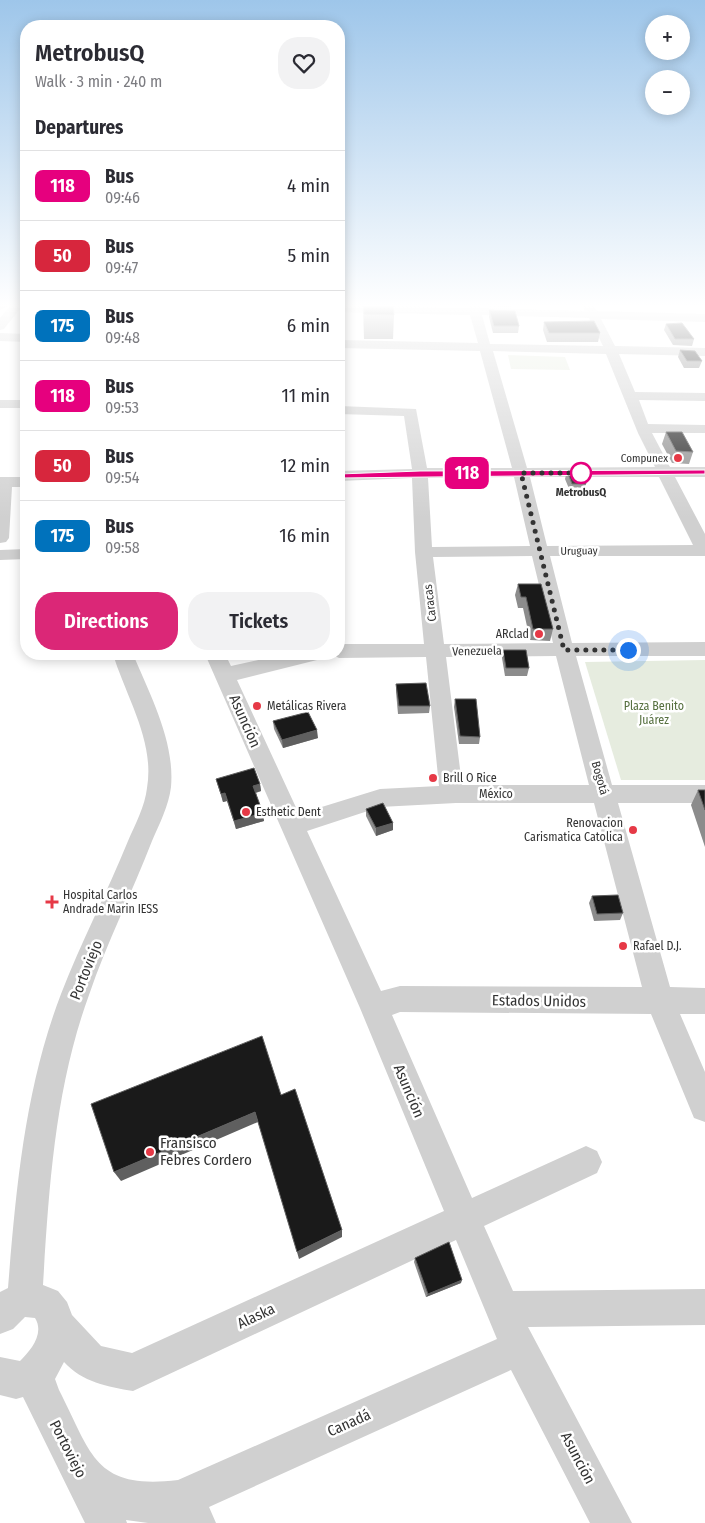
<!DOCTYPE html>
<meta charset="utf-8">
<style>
body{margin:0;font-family:"Fira Sans Condensed",sans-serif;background:#f2f2f3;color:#2b2b33;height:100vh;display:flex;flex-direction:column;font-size:19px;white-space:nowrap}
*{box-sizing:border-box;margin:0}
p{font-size:16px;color:#7c7c81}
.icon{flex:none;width:28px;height:28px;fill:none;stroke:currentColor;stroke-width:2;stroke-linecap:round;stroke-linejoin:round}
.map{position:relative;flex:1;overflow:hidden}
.drawer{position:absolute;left:20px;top:20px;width:325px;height:640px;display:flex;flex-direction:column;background:#fff;border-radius:20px;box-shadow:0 2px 12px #0003}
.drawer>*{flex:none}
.badge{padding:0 10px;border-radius:8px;font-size:18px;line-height:32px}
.controls{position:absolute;left:645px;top:15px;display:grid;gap:10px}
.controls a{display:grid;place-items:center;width:45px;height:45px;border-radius:50%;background:#fff;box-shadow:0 2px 12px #0003;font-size:25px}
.you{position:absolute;width:25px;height:25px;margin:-12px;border:4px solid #fff;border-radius:50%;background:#1a73e8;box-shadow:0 0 0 8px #1a73e833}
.map>.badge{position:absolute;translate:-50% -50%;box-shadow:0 0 0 2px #fff}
h2{padding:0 15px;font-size:19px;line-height:45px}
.round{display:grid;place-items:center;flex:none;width:52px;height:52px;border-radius:20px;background:#f2f2f3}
.summary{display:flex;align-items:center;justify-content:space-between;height:85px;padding:0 15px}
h1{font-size:24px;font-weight:600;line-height:38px}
.button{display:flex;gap:10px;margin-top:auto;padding:10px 15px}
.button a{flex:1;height:58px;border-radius:20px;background:#db2777;color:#fff;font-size:20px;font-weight:600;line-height:58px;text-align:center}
.button a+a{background:#f2f2f3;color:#2b2b33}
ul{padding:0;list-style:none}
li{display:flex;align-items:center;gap:15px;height:70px;padding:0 15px;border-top:1px solid #e1e1e2}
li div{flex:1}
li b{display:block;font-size:19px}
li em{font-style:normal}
li .badge{min-width:55px;font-weight:700;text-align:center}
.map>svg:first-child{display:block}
</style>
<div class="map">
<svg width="705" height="1523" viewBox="0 0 705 1523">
<rect width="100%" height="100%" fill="#fff"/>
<g fill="#e6ecdf">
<polygon points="508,355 565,357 570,370 511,369"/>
<polygon points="705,660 705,780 621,780 585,662"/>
</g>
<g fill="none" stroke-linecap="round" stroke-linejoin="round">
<g fill="#d0d0d0" fill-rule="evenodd">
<polygon points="11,305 23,305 4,329 0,330 0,318"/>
<path d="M 339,305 L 468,308 L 467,305 L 479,305 L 480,308 L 585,311 L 582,305 L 594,305 L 597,311 L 705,314 L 705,322 L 601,319 L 615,346 L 705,348 L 705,356 L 619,354 L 635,392 L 705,393 L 705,401 L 639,400 L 648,424 L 705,425 L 705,433 L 652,433 L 670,467 L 705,467 L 705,477 L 675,477 L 705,534 L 705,556 L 550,556 L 572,643 L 705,642 L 705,656 L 576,656 L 612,785 L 705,785 L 705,803 L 618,803 L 670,987 L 705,988 L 705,1014 L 680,1014 L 705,1072 L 705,1122 L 694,1118 L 651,1014 L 400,1012 L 392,1015 L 472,1198 L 586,1146 L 597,1151 L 602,1162 L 597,1173 L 484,1226 L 513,1291 L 705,1289 L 705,1325 L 528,1327 L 632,1523 L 590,1523 L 511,1370 L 209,1507 L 216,1523 L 148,1523 L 126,1520 L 127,1523 L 85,1523 L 23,1397 L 16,1399 L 0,1395 L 0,1357 L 20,1361 C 30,1351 45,1334 35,1318 L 25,1317 L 13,1329 L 0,1334 L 0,1292 L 8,1288 C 16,1188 25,1088 61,994 C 81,942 107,893 128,841 C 135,825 145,806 147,788 C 155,741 126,697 113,654 L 133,654 C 150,695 175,741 171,787 C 169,805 159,825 152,841 C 132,893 107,942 89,995 C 55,1088 49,1187 43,1285 L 58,1291 L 67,1302 L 72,1315 L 101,1346 L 132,1353 L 444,1211 L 360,1008 L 205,654 L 225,654 L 231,666 L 285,654 L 324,654 L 321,659 L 237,680 L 299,814 L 380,789 L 439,786 L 426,657 L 339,658 L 331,654 L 339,654 L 339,644 L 424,644 L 415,552 L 412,478 L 339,481 L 339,471 L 412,469 L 404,416 L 339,414 L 339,406 L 416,409 L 427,468 L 512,468 L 480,351 L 339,348 L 339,340 L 478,343 L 470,315 L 339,312 ZM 482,315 L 589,318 L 603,346 L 490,344 ZM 493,351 L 606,354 L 638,433 L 655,467 L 527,468 ZM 514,477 L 530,546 L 432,547 L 428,478 ZM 530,477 L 659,477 L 693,545 L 547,546 ZM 532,556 L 553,643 L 444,644 L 433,557 ZM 556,656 L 589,785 L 462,785 L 446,657 ZM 456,803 L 594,803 L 642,987 L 400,986 L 381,991 L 307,831 L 380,807 ZM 456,1240 L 497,1339 L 178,1480 C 94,1490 92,1454 59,1390 L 55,1379 L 64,1362 C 82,1382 108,1387 133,1391 Z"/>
<polygon points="0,333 26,334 26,342 0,341"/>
<rect x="0" y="400" width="26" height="8"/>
<polygon points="0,477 26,477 26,487 12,487 9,538 6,542 0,543"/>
<polygon points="26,549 26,559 0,560 0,550"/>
</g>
<polygon fill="#ababab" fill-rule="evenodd" points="0,305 10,305 0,310"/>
</g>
<g fill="#8c8c8c">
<polygon points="363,305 394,315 393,339 364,339"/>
<polygon points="403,305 447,305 447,306"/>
<polygon points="486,305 511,305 511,307 486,306"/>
<polygon points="489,310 519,326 518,333 493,333 489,317"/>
<polygon points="544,322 600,333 598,342 547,342 543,330"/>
<polygon points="666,324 694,339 692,346 673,345 664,330"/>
<polygon points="680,350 702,361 699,368 684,368 678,357"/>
<polygon points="666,432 693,452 689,464 672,463 662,444"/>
<polygon points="567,471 586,484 584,491 570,491 565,479"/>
<polygon points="518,584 553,629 550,641 530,640 523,608 518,608 515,595"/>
<polygon points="503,650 529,668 527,676 505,676 502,658"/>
<polygon points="396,684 430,706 429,713 398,714 396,692"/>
<polygon points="455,699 480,737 479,744 459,744 454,707"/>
<polygon points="273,721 318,738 283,748 274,729"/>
<polygon points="216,779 260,784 261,791 256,793 264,821 236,829 227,801 223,802 218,786"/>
<polygon points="698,790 705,790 705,847 691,805"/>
<polygon points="366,809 393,823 393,830 376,836 366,816"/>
<polygon points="592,896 623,913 620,920 594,921 589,903"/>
<polygon points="415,1258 461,1283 426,1297 414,1262"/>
</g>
<g fill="#5f5f5f">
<polygon points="317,730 318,738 283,748 282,740"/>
<polygon points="260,784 261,791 254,793 253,786"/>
<polygon points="225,793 227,801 223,802 221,794"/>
<polygon points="263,813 264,821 236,829 234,821"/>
<polygon points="393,823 393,830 376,836 376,828"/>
<polygon points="255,1112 258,1122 121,1181 114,1172"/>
<polygon points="342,1230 342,1237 299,1259 297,1252"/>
<polygon points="462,1280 461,1283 426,1297 428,1294"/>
</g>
<g fill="#1a1a1a" stroke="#5f5f5f">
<polygon points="364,305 393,305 394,315 364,314"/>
<polygon points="489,310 515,311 519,326 494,326"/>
<polygon points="594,321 600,333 549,333 544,322"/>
<polygon points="682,323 694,339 675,339 666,324"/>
<polygon points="680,350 695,351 702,361 687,361"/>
<polygon points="666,432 682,432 693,452 676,451"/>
<polygon points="567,471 581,471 586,484 572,484"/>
<polygon points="518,584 541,584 553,629 533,629 526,597 521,597"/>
<polygon points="503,650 526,650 529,668 506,668"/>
<polygon points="426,683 430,706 399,706 396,684"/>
<polygon points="455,699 476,699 480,737 460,736"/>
<polygon points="308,712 317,730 282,740 273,721"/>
<polygon points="254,768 260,784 253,786 263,813 234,821 225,793 221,794 216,779"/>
<polygon points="698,790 705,790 705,810"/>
<polygon points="383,803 393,823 376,828 366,809"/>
<polygon points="618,895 623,913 597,914 592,896"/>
<polygon points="262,1036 281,1095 295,1089 342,1230 297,1252 255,1112 114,1172 91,1104"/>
<polygon points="449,1242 462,1280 428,1294 415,1258"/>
</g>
<linearGradient id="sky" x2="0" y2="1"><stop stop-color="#9ec6ea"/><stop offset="0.59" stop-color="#fff"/><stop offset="1" stop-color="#fff" stop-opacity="0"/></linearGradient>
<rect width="705" height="518" fill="url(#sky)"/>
<polygon fill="#e6007e" stroke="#fff" points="705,470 705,474 339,478 335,476 339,474 420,471"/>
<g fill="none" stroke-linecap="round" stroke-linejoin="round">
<polyline stroke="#333" stroke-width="5" stroke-dasharray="0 9" points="581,473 584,473 521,473 564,650 628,650"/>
</g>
<g fill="#e63946" stroke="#fff" stroke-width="2">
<circle cx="678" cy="458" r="5"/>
<circle cx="539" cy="634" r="5"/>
<circle cx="257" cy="706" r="5"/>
<circle cx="433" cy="778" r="5"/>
<circle cx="246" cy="812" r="5"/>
<circle cx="633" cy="830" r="5"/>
<path d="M49.5 894.5h5v5h5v5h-5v5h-5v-5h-5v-5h5z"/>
<circle cx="623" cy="946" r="5"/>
<circle cx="150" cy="1152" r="5"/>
</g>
<circle fill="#fff" stroke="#e6007e" stroke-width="2.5" cx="581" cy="473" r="10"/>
<g text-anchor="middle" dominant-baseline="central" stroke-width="5" stroke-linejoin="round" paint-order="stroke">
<g font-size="11" fill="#333" stroke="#fff" text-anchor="end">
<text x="668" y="458">Compunex</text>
</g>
<g font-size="11" font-weight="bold" fill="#333" stroke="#fff">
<text x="581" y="492">MetrobusQ</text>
</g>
<g font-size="11" fill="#333" stroke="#fff">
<text transform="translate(579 551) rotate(-1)">Uruguay</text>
</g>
<g font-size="12" fill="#333" stroke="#fff">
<text transform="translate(430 603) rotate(-97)">Caracas</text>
<text transform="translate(477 651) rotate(-1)">Venezuela</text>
<text transform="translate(600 778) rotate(74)">Bogotá</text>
<text x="496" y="794">México</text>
</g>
<g font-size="12" fill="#333" stroke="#fff" text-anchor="start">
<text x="529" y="634" text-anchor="end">ARclad</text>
<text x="267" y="706">Metálicas Rivera</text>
<text x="443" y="778">Brill O Rice</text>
<text x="256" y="812">Esthetic Dent</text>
<text x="623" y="823" text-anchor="end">Renovacion<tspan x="623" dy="14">Carismatica Catolica</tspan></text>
<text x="63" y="895">Hospital Carlos<tspan x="63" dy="14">Andrade Marin IESS</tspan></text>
<text x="633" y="946">Rafael D.J.</text>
</g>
<g font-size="12" fill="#56703f" stroke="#fff">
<text x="654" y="706">Plaza Benito<tspan x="654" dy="14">Juárez</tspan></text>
</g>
<g font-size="15" fill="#333" stroke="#fff">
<text transform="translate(245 721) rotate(66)">Asunción</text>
<text transform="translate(86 970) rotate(-68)">Portoviejo</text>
<text transform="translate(539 1001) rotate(1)">Estados Unidos</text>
<text transform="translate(409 1091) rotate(67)">Asunción</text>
<text transform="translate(256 1316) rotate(-25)">Alaska</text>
<text transform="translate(349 1423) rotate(-24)">Canadá</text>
<text transform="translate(68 1449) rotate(63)">Portoviejo</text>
<text transform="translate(578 1458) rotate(62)">Asunción</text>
</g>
<g font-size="15" fill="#333" stroke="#fff" text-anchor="start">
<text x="160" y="1143">Fransisco<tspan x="160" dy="17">Febres Cordero</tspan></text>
</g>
</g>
</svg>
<div class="controls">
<a>+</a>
<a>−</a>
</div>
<div class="you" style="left:628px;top:650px"></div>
<b class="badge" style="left:467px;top:473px;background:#e6007e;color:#fff">118</b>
<section class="drawer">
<div class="summary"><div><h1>MetrobusQ</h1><p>Walk · 3 min · 240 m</p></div><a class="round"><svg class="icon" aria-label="heart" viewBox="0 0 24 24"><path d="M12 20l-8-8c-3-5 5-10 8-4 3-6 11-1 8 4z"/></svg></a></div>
<h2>Departures</h2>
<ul>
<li><span class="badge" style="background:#e6007e;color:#fff">118</span><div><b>Bus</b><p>09:46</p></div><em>4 min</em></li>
<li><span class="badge" style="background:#d7263d;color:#fff">50</span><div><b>Bus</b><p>09:47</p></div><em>5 min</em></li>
<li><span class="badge" style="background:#0072bc;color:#fff">175</span><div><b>Bus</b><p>09:48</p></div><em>6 min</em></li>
<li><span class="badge" style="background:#e6007e;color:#fff">118</span><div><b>Bus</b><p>09:53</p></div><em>11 min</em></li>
<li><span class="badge" style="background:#d7263d;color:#fff">50</span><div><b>Bus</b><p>09:54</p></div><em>12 min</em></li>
<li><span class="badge" style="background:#0072bc;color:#fff">175</span><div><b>Bus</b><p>09:58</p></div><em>16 min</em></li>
</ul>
<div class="button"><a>Directions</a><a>Tickets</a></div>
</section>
</div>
